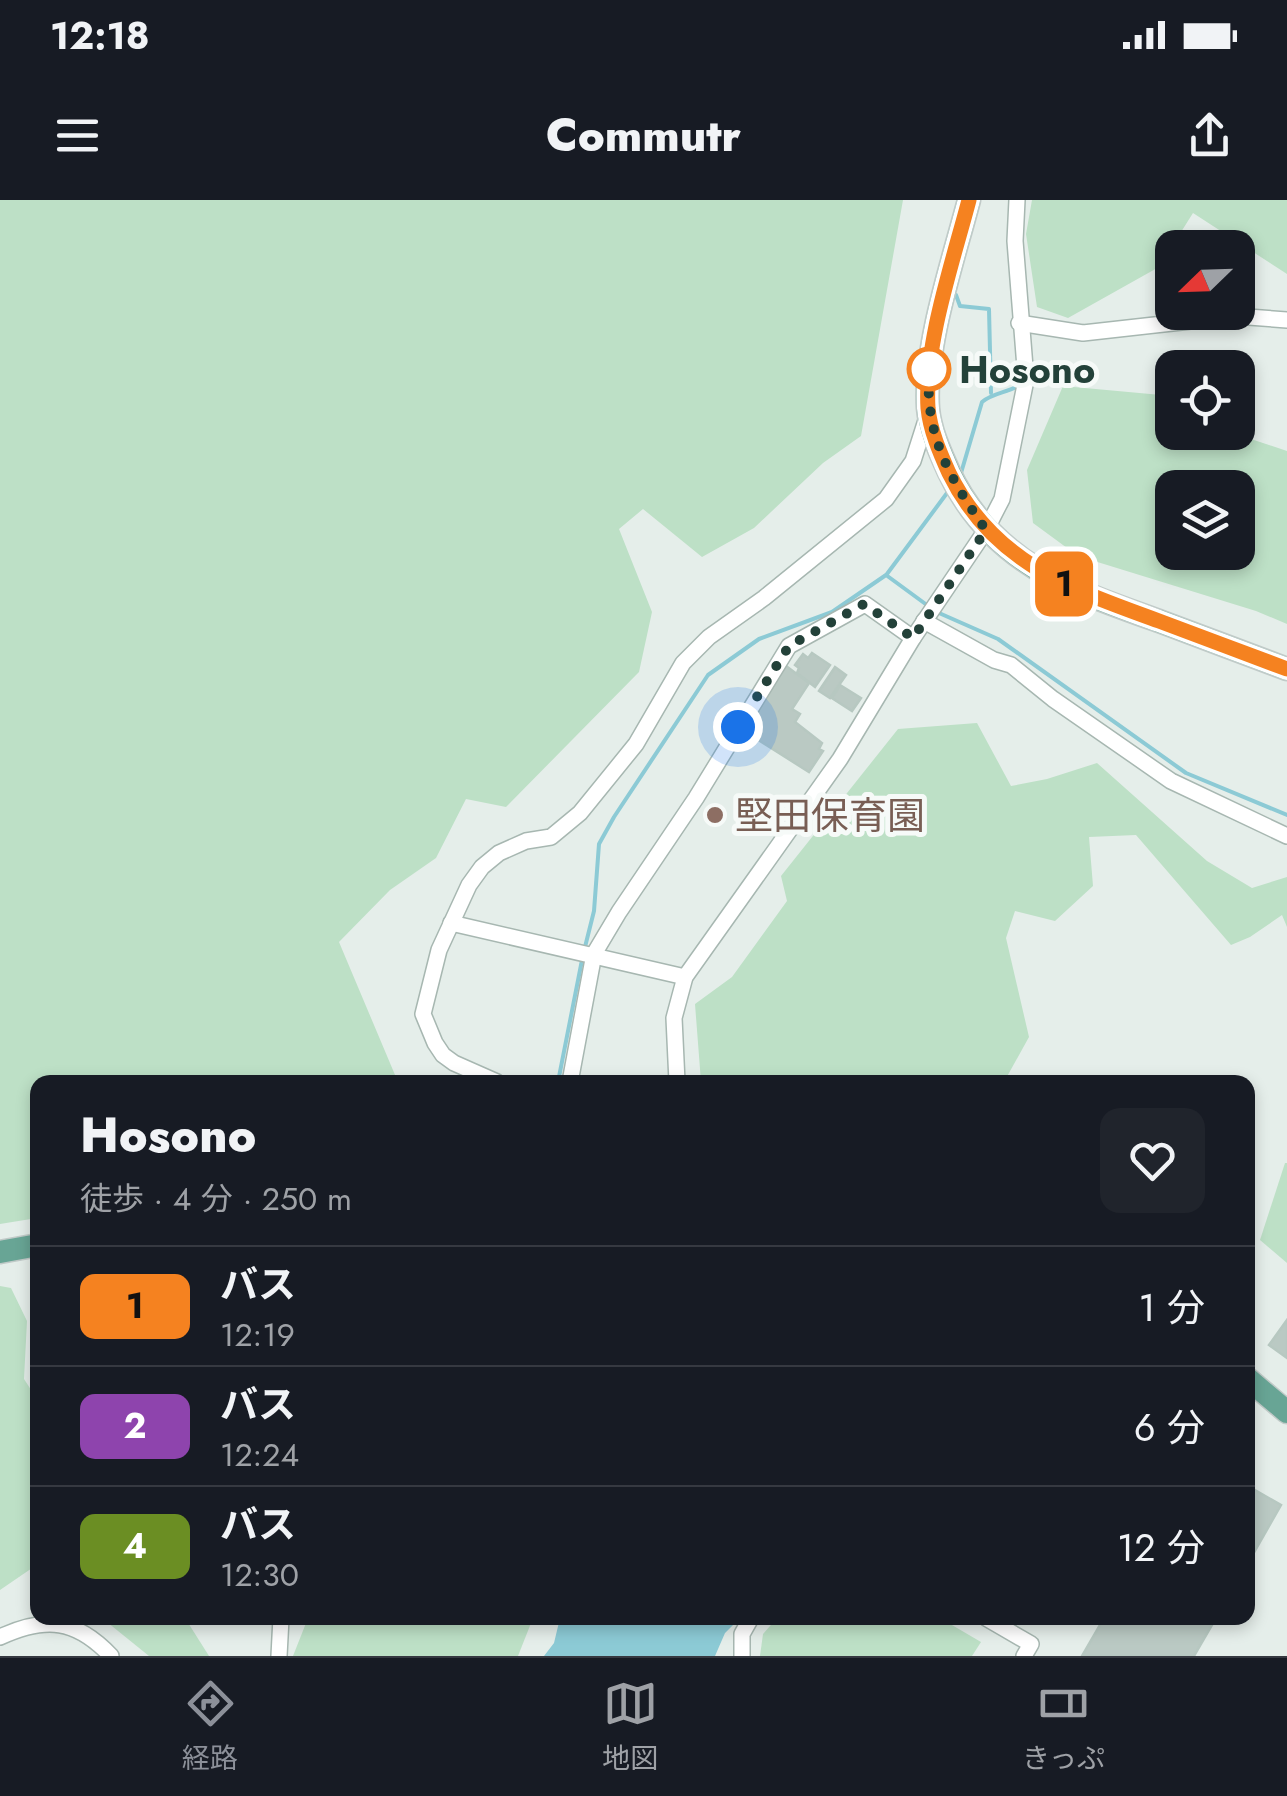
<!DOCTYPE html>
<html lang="ja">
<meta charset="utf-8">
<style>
body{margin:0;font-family:Jost,"Noto Sans JP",sans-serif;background:#20242c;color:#f1f3f6;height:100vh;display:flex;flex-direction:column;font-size:38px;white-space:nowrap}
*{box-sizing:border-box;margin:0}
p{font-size:32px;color:#9ea1a6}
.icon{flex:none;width:55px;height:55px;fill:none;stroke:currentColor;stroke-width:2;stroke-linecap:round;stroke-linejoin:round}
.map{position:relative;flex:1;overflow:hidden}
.panel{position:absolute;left:30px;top:875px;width:1225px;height:550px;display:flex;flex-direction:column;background:#171b24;border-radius:20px;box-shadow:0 5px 15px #0003}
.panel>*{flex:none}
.badge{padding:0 20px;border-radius:15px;font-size:35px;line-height:65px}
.needle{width:65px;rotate:247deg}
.controls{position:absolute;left:1155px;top:30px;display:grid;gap:20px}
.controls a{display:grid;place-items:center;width:100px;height:100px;border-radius:20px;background:#171b24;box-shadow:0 5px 15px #0003;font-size:50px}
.you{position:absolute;width:50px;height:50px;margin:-25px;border:8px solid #fff;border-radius:50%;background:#1a73e8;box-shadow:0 0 0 15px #1a73e833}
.map>.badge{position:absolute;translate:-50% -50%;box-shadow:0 0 0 5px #fff}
.round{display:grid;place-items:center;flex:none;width:105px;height:105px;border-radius:20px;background:#20242c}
.overview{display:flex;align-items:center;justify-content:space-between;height:170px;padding:0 50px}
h1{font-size:48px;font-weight:800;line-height:75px}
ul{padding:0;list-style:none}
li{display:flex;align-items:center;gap:30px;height:120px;padding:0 50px;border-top:2px solid #363941}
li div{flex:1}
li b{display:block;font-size:38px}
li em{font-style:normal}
li .badge{min-width:110px;font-weight:700;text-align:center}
.status{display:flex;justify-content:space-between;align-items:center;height:70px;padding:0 50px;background:#171b24;direction:ltr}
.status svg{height:28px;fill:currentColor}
header{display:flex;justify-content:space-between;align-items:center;height:130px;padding:0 50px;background:#171b24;font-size:45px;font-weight:800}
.menu{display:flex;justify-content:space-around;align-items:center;height:140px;border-top:2px solid #363941;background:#171b24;font-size:28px;color:#9ea1a6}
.menu a{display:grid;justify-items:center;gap:5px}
.menu .on{color:#8c9099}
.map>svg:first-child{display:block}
</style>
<div class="status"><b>12:18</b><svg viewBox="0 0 49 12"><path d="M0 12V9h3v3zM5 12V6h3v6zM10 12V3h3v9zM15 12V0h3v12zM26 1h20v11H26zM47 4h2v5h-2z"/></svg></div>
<header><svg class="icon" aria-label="menu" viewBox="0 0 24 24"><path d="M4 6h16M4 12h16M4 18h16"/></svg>Commutr<svg class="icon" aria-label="share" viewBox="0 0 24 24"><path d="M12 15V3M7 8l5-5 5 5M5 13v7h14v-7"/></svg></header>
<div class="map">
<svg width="1287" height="1456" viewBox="0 0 1287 1456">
<rect width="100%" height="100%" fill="#e5eeea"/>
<g fill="#bde0c6" fill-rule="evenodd">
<polygon points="0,0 903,0 861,236 823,263 754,328 702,357 643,309 619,329 652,412 639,472 506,607 466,599 436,658 390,690 339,742 398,882 38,882 37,1018 0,1024"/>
<polygon points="1032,0 1287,0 1287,74 1193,13 1159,67 1068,118 1037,107 1026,34"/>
<path d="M 1063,186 L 1172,196 L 1172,232 L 1238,232 L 1238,225 L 1245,237 L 1287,251 L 1287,424 L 1256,411 L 1078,356 L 1033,323 L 1027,270 ZM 1172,288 L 1238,288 L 1238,352 L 1172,352 Z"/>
<polygon points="977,523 1011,586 1047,579 1097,563 1207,661 1252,688 1287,677 1287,727 1282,715 1250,737 1231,745 1136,635 1089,637 1093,686 1055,721 1015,711 1006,738 1029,837 1004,882 701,882 695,804 732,777 787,701 781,676 898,529"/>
<polygon points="1285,963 1287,963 1287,1063 1260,1040"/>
<polygon points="0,1086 11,1088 27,1121 24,1179 37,1199 38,1364 0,1390"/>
<polygon points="102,1418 185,1418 209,1456 149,1456"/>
<polygon points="308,1418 533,1418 518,1456 293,1456"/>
<polygon points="777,1418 940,1418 981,1442 972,1456 760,1456 763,1434"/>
</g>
<polygon fill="#8ccad5" points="560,1418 740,1418 725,1433 715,1456 544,1456 554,1443"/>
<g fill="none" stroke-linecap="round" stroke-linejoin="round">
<g stroke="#8ccad5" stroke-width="4">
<polyline points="956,95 960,106 989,109 991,193"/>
<path d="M 961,273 L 982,202 C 993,193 1006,193 1018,186"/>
<polyline points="887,374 950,289"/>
<polyline points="939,413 998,439 1186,573 1287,615"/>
<polyline points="584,751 594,711 599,644 614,617 708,475 759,439 832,412 886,375 931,408"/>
<polyline points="558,882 582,760"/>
</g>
</g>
<g fill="#bac9c3" stroke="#b7c8c1" stroke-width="2.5">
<polygon points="812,453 830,465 815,487 797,473 799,468 795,465 803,454 808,458"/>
<polygon points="782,463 809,483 792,509 800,514 795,522 822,543 819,549 823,551 809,572 741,529"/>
<polygon points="835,467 846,475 830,498 819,491"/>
<polygon points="840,485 861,498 852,511 832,498"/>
<polygon points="1287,1120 1287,1158 1269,1145"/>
<polygon points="1248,1286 1281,1305 1248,1363"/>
<polygon points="1104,1418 1216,1418 1194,1456 1082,1456"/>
</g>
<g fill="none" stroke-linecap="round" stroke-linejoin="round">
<defs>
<g id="street">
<polyline points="1019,123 1083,133 1235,116 1287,120"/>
<polyline points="924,421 994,460 1011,465 1053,499 1171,581 1287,636"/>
<polyline points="451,723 685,777"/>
<polyline points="497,882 454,863 443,855 435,843 423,814 439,750 469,685 482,667 499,653 526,641 551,637 580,613 636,544 683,463 709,437 764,398 886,299 913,261 928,214"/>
<polyline points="570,882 594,754 619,712 696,598 789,446 865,404 913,438"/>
<polyline points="677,882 674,818 685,777 840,559 913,438 986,330 1002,299 1026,180 1015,41 1017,0"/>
<polyline points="986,1418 1031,1444 1024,1456"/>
<path d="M 0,1437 C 46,1416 76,1419 111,1456"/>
<polyline points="279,1456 281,1418"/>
<polyline points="742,1456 742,1434 751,1418"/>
</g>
<g id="primary">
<path d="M 969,0 C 953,61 924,146 928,208 C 930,231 940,252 949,272 C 992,363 1071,390 1159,421 C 1202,437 1244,453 1287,469"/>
<polyline points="0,1052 38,1045"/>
<polyline points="1248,1179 1287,1212"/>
</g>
</defs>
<use href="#street" stroke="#a7b7b1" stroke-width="18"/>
<use href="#primary" stroke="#c1cac8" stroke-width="25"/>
<use href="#street" stroke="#fff" stroke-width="15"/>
<use href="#primary" stroke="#68a595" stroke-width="22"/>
</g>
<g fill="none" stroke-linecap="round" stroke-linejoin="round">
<defs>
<path id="line" d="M 969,0 C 953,61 924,146 928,208 C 930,230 940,253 949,273 C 993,363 1071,389 1159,421 C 1202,437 1244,453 1287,469"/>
</defs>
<use href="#line" stroke="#fff" stroke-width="22"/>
<use href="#line" stroke="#f58220" stroke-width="15"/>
<path stroke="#234139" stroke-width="10" stroke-dasharray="0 18" d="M 738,527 L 789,446 L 864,404 L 913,438 L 986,330 C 948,276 925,235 929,169"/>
</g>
<circle fill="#fff" stroke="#f58220" stroke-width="5" cx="929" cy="169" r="20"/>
<circle fill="#8d6e63" stroke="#f6faf8" stroke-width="4" cx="715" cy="615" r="10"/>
<g text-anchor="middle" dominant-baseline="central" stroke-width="10" stroke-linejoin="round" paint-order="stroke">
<g font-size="38" font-weight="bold" fill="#234139" stroke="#f6faf8" text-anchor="start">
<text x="959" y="169">Hosono</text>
</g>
<g font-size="38" fill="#785e54" stroke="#f6faf8" text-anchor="start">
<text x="735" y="615">堅田保育園</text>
</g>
</g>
</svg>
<div class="controls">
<a><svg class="needle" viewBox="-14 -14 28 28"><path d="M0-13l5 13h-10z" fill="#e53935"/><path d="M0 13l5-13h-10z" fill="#9ea1a6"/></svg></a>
<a><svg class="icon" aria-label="locate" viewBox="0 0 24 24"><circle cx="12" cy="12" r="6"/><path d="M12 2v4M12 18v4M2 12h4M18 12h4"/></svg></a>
<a><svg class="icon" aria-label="layers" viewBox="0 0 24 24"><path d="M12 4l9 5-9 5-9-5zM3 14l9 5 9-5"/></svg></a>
</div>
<div class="you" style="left:738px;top:527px"></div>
<b class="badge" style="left:1064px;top:384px;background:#f58220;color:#111">1</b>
<section class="panel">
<div class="overview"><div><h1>Hosono</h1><p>徒歩 · 4 分 · 250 m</p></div><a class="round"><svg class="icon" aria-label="heart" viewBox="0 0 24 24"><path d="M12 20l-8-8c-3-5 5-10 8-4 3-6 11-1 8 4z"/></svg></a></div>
<ul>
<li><span class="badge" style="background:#f58220;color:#111">1</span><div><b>バス</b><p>12:19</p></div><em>1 分</em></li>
<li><span class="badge" style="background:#8e44ad;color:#fff">2</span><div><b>バス</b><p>12:24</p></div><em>6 分</em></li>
<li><span class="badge" style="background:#6b8e23;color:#fff">4</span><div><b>バス</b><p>12:30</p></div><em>12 分</em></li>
</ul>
</section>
</div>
<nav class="menu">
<a class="on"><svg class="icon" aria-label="directions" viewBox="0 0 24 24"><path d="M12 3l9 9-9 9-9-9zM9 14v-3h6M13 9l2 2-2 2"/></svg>経路</a>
<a><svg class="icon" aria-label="map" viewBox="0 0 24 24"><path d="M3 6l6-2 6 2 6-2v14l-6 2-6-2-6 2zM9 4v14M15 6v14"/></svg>地図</a>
<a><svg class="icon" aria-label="tickets" viewBox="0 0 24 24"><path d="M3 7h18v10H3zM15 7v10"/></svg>きっぷ</a>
</nav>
